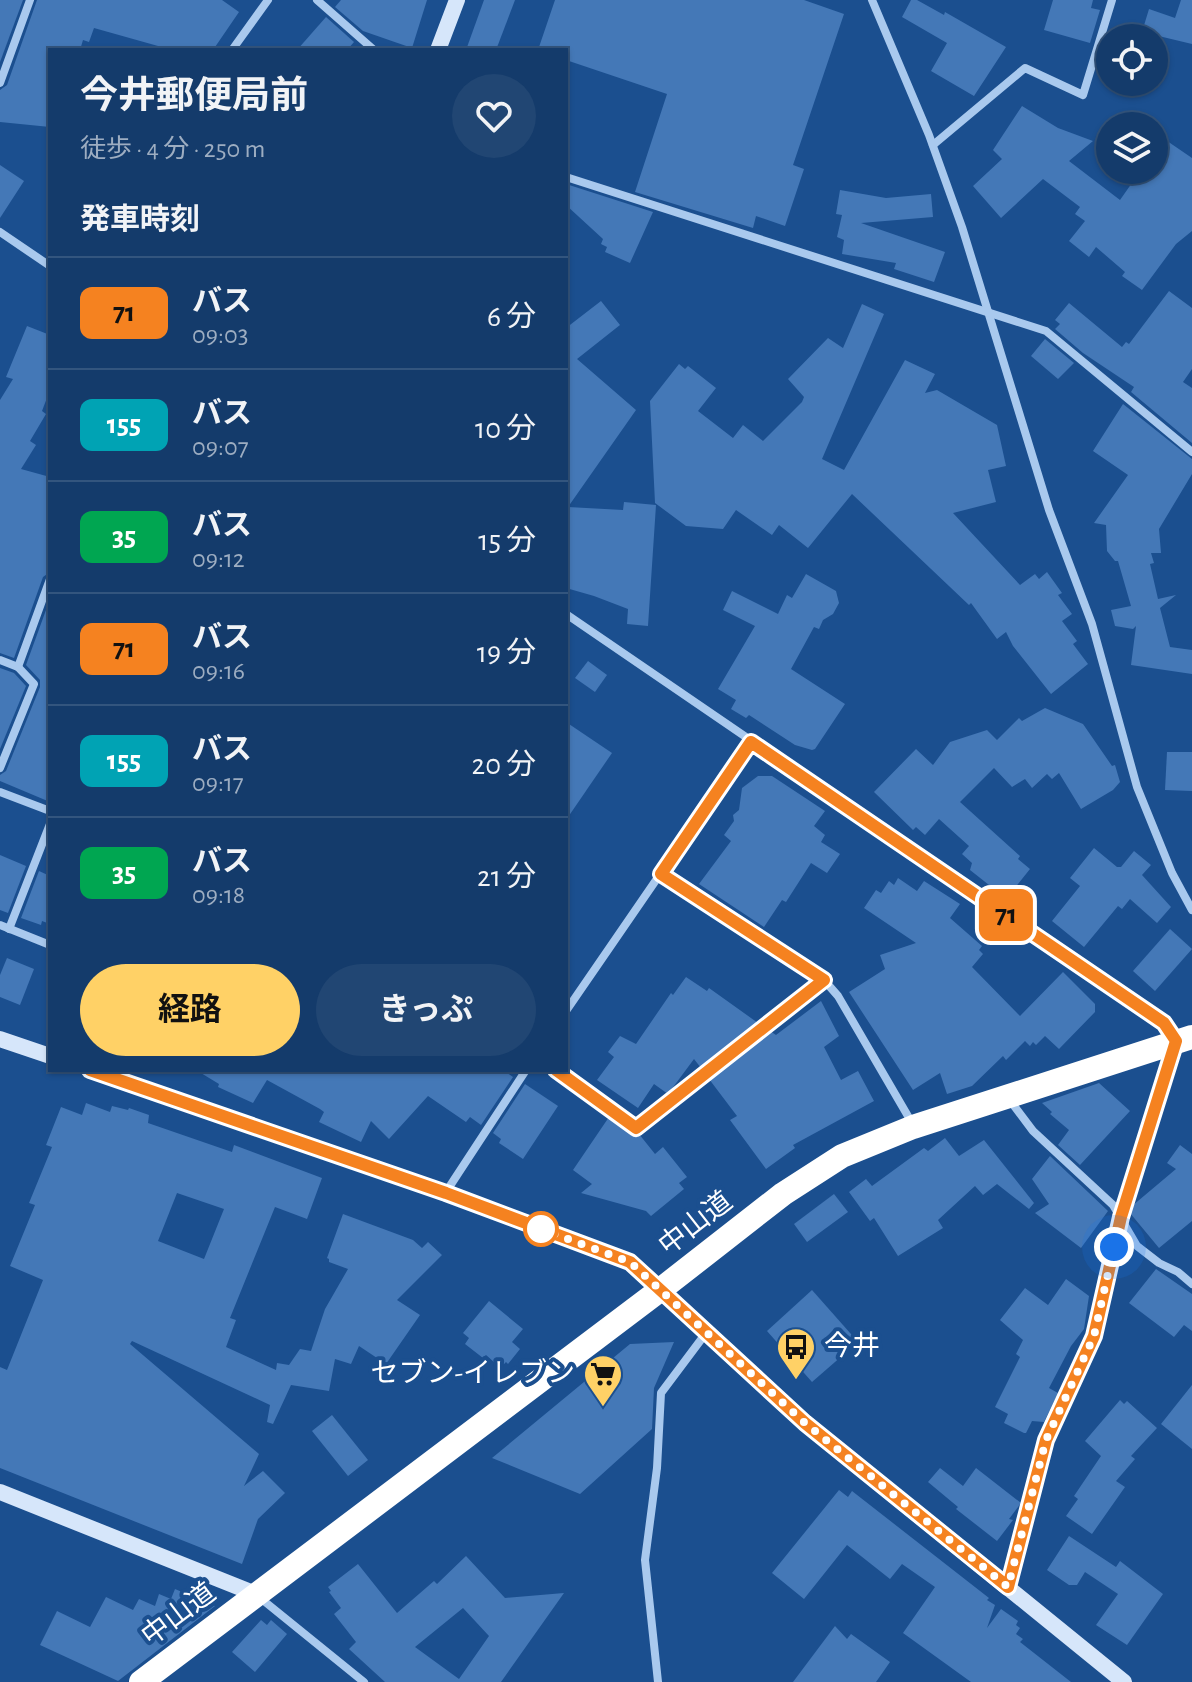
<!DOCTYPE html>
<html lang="ja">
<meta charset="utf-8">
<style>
body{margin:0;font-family:"Alegreya Sans","Noto Sans JP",sans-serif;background:#214673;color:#f1f3f6;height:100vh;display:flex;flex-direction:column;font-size:30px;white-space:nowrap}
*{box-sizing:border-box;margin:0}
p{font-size:26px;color:#9dadc1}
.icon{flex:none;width:44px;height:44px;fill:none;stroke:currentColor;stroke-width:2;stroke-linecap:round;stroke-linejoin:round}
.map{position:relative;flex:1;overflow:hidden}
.drawer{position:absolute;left:48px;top:48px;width:520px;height:1024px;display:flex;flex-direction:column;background:#143b6b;border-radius:0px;box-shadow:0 2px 6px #0004,0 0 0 2px #33557e}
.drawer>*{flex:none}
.badge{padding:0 16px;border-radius:12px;font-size:28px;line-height:52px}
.fabs{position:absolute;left:1096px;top:24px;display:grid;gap:16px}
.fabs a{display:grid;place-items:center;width:72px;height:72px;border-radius:50%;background:#143b6b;box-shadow:0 2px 6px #0004,0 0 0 2px #33557e;font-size:40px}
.you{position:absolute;width:40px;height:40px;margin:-20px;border:6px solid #fff;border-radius:50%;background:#1a73e8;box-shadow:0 0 0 12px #1a73e833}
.map>.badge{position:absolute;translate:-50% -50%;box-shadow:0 0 0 4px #fff}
h2{padding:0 32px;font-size:30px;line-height:72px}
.round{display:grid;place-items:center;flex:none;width:84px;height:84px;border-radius:42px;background:#214673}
.head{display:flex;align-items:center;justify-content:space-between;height:136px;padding:0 32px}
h1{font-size:38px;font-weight:700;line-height:60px}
.primary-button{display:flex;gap:16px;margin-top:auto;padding:16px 32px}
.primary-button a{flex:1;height:92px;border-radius:48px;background:#ffd166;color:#111;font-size:32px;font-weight:700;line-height:92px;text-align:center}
.primary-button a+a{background:#214673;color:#f1f3f6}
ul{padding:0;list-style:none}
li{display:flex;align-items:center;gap:24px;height:112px;padding:0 32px;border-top:2px solid #33557e}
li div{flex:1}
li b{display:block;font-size:30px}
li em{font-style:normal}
li .badge{min-width:88px;font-weight:700;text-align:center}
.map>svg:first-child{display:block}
</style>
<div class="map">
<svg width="1192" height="1682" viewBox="0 0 1192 1682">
<rect width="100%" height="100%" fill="#1b4f8f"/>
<g fill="#4478b7" fill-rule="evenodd">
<polygon points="0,0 23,0 0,62"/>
<polygon points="37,0 222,0 239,12 213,50 156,50 158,46 94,28 89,42 83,40 80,50 50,50 50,127 0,122 0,90 7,85"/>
<polygon points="341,0 427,0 412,48 363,31 335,7"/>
<polygon points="484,0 515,0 496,50 466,50"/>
<polygon points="555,0 804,0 844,14 793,165 804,169 785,226 756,216 753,228 635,192 667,94 566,60 566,50 538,50"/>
<polygon points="911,0 917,0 944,15 945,12 1006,47 974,96 931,71 947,43 902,17"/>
<polygon points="1053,0 1093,0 1091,8 1100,10 1090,43 1044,30"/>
<polygon points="1181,0 1192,0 1192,44 1142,32 1149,9 1175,18"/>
<polygon points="326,17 354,42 347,50 297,50"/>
<polygon points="1022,106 1058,128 1093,141 1069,161 1120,200 1141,170 1154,170 1154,132 1192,158 1192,231 1176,244 1142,290 1122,276 1125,272 1096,247 1089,257 1069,241 1085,221 1075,214 1080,207 1043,179 1001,218 973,186 1002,159 993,150"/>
<polygon points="0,165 24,181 0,218"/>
<polygon points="566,184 653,212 630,263 605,252 607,247 601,244 603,239 566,205"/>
<polygon points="840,190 886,198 931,194 933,217 861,223 945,252 934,282 894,269 896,263 842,254 844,240 837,237 842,215 836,214"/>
<polygon points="1169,291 1192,308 1192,369 1183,382 1192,388 1192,443 1131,392 1134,387 1083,353 1055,329 1060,324 1055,320 1069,303 1122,347 1126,342 1129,344"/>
<polygon points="601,301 620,325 577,359 636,410 568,507 623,510 624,502 656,505 648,626 627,624 628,609 594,596 566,588 566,328"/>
<polygon points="862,304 884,314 822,459 844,470 905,360 935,374 925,393 937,390 997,425 1006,466 988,470 996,502 953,513 1020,585 1035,574 1039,579 1047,572 1062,593 1058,595 1072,614 1062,621 1077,641 1073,644 1088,664 1051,694 1013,646 1006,632 997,639 971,603 969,605 852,494 808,548 779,525 772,535 736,510 723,529 686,526 655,503 650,401 679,364 685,369 688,366 716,388 698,411 733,438 743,425 763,441 802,402 804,397 788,379 828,338 843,348"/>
<polygon points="27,326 50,335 50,390 42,411 46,414 30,441 36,445 21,469 50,477 50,572 43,577 14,658 0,653 0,400 13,379 6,377"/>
<polygon points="1045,339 1074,363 1058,379 1031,356"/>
<polygon points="1123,404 1192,459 1192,474 1159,529 1161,553 1151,553 1154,563 1150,564 1158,599 1176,595 1160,608 1170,647 1192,650 1192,674 1131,665 1136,626 1133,629 1115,626 1111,610 1131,606 1118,561 1115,561 1107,551 1106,525 1094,523 1128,475 1093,451"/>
<polygon points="806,574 836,591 839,603 833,614 823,620 819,629 814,627 791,669 845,704 815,749 812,750 795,745 749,715 746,718 731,709 736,700 718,689 755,626 723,610 732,591 778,614 787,595 792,598"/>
<polygon points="50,599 50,802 0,781 0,775 6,771 40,687 40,680 26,665"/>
<polygon points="588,661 607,675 595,692 575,678"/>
<polygon points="0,668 14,673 26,686 0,749"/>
<polygon points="1045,708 1083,724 1112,766 1115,765 1120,782 1113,790 1081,809 1059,773 1052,779 1047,774 1032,788 1025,779 1012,787 994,768 960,802 1020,856 1018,859 1030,869 1014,889 1011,887 1003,896 970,870 972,863 962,854 969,846 939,819 925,835 916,827 913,830 874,792 916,749 933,765 950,742 987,730 997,740 1019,718 1022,721"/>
<polygon points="566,722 612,753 566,820"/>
<polygon points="1167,752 1192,752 1192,791 1165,790"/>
<polygon points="758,776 772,776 825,811 814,826 825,835 821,842 840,854 827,873 811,863 786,902 782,900 764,927 699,884 731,841 724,835 734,821 733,815 739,810 742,788"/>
<polygon points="1094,848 1117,867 1121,867 1134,851 1151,865 1142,875 1171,907 1157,923 1130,899 1122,909 1118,906 1084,947 1052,921 1080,886 1070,878"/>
<polygon points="0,855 26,866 8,913 0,910"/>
<polygon points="39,871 50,876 50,924 42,921 41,925 21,918"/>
<polygon points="898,878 917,891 924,881 960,904 950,918 982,946 979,950 983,954 972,967 1020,1016 1063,972 1095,1004 1095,1012 1059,1049 1045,1036 1036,1045 1033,1042 1030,1046 1025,1041 1006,1060 1003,1056 972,1086 947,1094 940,1073 913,1090 849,992 885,969 880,955 916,943 864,908 876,890 881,893 889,881 894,885"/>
<polygon points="1170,929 1192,949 1155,991 1133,971"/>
<polygon points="7,958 34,969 20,1005 0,997 0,975"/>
<polygon points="686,977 707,991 709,988 758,1023 701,1068 694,1059 668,1094 654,1084 638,1108 597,1080 614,1057 608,1052 620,1036 636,1044 671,993 673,995"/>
<polygon points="821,1001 839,1036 824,1047 841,1080 858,1071 874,1101 793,1145 795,1148 766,1169 730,1120 737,1116 709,1079 770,1031 776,1035"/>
<polygon points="196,1070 503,1070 513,1077 481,1125 470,1117 466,1122 428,1096 389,1139 371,1121 361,1142 319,1122 324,1112 320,1109 267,1080 253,1103 218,1087 219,1084"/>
<polygon points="1099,1083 1130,1111 1080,1165 1058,1145 1069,1130 1050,1114 1052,1112 1042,1103"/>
<polygon points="525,1084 558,1106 523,1159 499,1143 501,1139 493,1133"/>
<path d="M 86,1103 L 110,1112 L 112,1106 L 128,1110 L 129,1108 L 149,1115 L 148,1123 L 232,1152 L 234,1145 L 322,1178 L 307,1219 L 275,1207 L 230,1318 L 236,1320 L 226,1347 L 276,1370 L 277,1363 L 289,1365 L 300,1349 L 311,1351 L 325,1309 L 348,1269 L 329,1262 L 329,1259 L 327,1258 L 343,1214 L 413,1240 L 422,1248 L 428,1242 L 442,1255 L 397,1300 L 420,1315 L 386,1364 L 359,1346 L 351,1364 L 335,1359 L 329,1391 L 291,1385 L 273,1424 L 267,1422 L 270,1405 L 132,1341 L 130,1344 L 259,1454 L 244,1486 L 263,1471 L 285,1493 L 258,1519 L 242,1564 L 0,1468 L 0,1367 L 7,1370 L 43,1280 L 10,1266 L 35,1205 L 29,1203 L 52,1147 L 46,1145 L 61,1107 L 82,1115 ZM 177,1193 L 224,1209 L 204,1259 L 158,1241 Z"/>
<polygon points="609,1117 632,1134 639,1134 655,1154 663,1147 687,1177 679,1183 684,1189 651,1216 646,1211 581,1193 592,1184 573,1170"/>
<polygon points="945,1138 959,1156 984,1140 1034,1203 1029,1209 997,1184 983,1195 975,1186 938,1220 943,1228 898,1256 874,1218 870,1221 849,1192 866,1179 872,1186 924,1148 928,1151"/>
<polygon points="1180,1145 1192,1154 1192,1221 1159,1248 1130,1213 1132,1206 1176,1169 1167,1163"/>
<polygon points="1050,1156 1108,1211 1081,1248 1035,1213 1049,1204 1032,1179"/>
<polygon points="834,1194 848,1212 807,1242 794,1224"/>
<polygon points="1156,1269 1192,1294 1192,1331 1184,1325 1174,1337 1129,1303"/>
<polygon points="1066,1279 1089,1296 1084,1329 1071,1346 1049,1388 1058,1393 1044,1422 1032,1421 1026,1433 1024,1433 1004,1423 1008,1414 995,1407 1020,1357 1016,1354 1023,1340 1000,1320 1025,1288 1048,1305"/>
<polygon points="812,1290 858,1342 812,1382 767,1331"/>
<polygon points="489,1301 523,1329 512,1342 520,1349 508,1364 506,1362 503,1365 498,1360 495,1363 486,1355 483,1358 465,1344 469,1338 463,1333"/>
<polygon points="674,1342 654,1388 652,1429 580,1494 492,1458 630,1344"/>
<polygon points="1192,1385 1192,1449 1161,1424"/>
<polygon points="1120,1400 1124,1404 1127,1401 1157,1428 1131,1456 1135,1459 1116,1481 1125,1487 1092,1534 1066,1516 1078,1499 1074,1496 1101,1456 1085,1441"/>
<polygon points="332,1415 368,1460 348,1476 312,1431"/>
<polygon points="940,1468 963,1486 976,1468 1021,1503 1009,1519 1013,1520 997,1541 956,1509 958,1507 928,1482"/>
<polygon points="839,1490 848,1497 852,1491 989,1598 987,1600 995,1605 987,1628 1001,1609 1018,1621 1016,1625 1020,1628 1016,1634 1023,1639 1020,1642 1071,1682 971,1682 903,1633 935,1587 902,1564 890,1579 847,1545 804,1599 772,1573"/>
<polygon points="1069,1536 1116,1567 1120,1561 1163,1594 1127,1645 1096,1625 1118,1594 1085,1572 1077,1585 1069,1585 1047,1570"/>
<path d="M 466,1556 L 505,1598 L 564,1593 L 501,1682 L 385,1682 L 349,1649 L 356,1642 L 334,1614 L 341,1608 L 329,1592 L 331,1591 L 328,1587 L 358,1564 L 397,1613 L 434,1581 L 437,1584 ZM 463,1608 L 489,1636 L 459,1679 L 415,1647 Z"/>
<polygon points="175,1589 215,1606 118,1681 40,1645 57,1611 90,1627 106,1597 133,1610 139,1599 155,1606 159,1594 171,1599"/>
<polygon points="261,1620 267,1625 271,1620 287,1634 255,1672 232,1652"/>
<polygon points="835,1626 847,1639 851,1634 890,1662 876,1682 793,1682"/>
</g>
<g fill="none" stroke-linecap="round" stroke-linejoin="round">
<g stroke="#a9c9ee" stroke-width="8">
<polyline points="317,0 374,50"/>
<polyline points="872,0 929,135 962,227 1049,510 1092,624 1137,787 1172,873 1192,910"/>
<polyline points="232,50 268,0"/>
<polyline points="0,83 30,0"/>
<polyline points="933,145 1025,68 1083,95 1112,0"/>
<polyline points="566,177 1046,331 1192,452"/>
<polyline points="0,232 50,266"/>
<polyline points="566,614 1164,1023 1176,1041 1121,1217 1094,1336 1046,1440 1008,1587"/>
<polyline points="0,660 18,667 34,684 0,768"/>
<polyline points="18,667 50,579"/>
<polyline points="0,792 50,811"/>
<polyline points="661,874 824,980 838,996 912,1123"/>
<polyline points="0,925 50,945"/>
<polyline points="9,929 50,824"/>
<polyline points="566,1011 751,742"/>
<polyline points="556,1070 636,1128 824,980"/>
<polyline points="1009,1099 1033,1131 1113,1205 1137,1246 1159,1263 1178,1272 1192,1284"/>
<polyline points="446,1192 526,1070"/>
<polyline points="259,1597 364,1682"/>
<polyline points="658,1682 645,1560 657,1468 661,1393 706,1333"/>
</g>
<g stroke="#d6e6fa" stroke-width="16">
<polyline points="438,50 457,0"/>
<polyline points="0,1039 50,1056"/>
<polyline points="90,1070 446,1193 630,1262 805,1423 1124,1682"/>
<polyline points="0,1492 256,1594"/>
</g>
<polyline stroke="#fff" stroke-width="24" points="141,1682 660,1290 783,1194 842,1156 913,1127 1192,1037"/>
</g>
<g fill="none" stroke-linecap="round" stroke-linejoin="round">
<defs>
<polyline id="line" points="90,1070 446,1193 630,1262 805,1423 1008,1587 1046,1440 1094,1336 1121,1217 1176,1041 1164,1023 751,742 661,874 824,980 636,1128 556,1070"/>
</defs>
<use href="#line" stroke="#fff" stroke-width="18"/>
<use href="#line" stroke="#f58220" stroke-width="12"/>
<polyline stroke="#fff" stroke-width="8" stroke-dasharray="0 14.4" points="541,1229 630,1262 805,1423 1008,1587 1046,1440 1094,1336 1114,1247"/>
</g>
<defs>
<symbol id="bus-pin" viewBox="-11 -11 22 30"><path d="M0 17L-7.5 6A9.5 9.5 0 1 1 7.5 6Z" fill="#ffd166" stroke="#1b4f8f"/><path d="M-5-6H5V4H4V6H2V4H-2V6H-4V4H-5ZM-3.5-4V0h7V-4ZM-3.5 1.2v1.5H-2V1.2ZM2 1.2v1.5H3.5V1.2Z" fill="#111"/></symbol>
<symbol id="supermarket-pin" viewBox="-11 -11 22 30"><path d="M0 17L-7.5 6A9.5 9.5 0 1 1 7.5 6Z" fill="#ffd166" stroke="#1b4f8f"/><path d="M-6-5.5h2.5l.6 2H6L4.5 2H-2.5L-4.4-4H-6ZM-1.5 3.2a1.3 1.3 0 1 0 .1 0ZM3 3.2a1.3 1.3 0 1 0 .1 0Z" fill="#111"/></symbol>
</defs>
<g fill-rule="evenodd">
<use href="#bus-pin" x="774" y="1325" width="44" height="60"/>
<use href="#supermarket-pin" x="581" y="1352" width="44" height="60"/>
</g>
<circle fill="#fff" stroke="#f58220" stroke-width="4" cx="541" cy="1229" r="16"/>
<g text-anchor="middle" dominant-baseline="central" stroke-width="8" stroke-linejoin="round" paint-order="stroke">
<g font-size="28" fill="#fff" stroke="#1b4f8f">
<text transform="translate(696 1224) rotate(-38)">中山道</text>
<text transform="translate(179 1615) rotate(-37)">中山道</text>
</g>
<g font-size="28" fill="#fff" stroke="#1b4f8f" text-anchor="start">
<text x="824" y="1347">今井</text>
<text x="575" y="1374" text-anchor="end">セブン-イレブン</text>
</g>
</g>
</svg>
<div class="fabs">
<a><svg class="icon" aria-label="locate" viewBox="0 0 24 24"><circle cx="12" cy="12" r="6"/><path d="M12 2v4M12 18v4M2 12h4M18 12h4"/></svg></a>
<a><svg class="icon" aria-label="layers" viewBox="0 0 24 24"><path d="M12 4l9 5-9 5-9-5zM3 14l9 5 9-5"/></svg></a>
</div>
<div class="you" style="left:1114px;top:1247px"></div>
<b class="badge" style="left:1006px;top:915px;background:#f58220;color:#111">71</b>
<section class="drawer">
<div class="head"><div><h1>今井郵便局前</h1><p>徒歩 · 4 分 · 250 m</p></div><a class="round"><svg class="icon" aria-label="heart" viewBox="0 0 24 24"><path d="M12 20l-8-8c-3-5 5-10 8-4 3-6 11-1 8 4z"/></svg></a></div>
<h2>発車時刻</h2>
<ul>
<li><span class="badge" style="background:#f58220;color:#111">71</span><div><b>バス</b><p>09:03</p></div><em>6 分</em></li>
<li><span class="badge" style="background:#00a3b4;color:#fff">155</span><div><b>バス</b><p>09:07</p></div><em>10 分</em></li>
<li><span class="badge" style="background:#00a651;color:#fff">35</span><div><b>バス</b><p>09:12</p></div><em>15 分</em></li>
<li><span class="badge" style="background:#f58220;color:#111">71</span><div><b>バス</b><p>09:16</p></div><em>19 分</em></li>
<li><span class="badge" style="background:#00a3b4;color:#fff">155</span><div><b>バス</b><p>09:17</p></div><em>20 分</em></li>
<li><span class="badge" style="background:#00a651;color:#fff">35</span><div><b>バス</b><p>09:18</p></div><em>21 分</em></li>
</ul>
<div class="primary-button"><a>経路</a><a>きっぷ</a></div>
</section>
</div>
